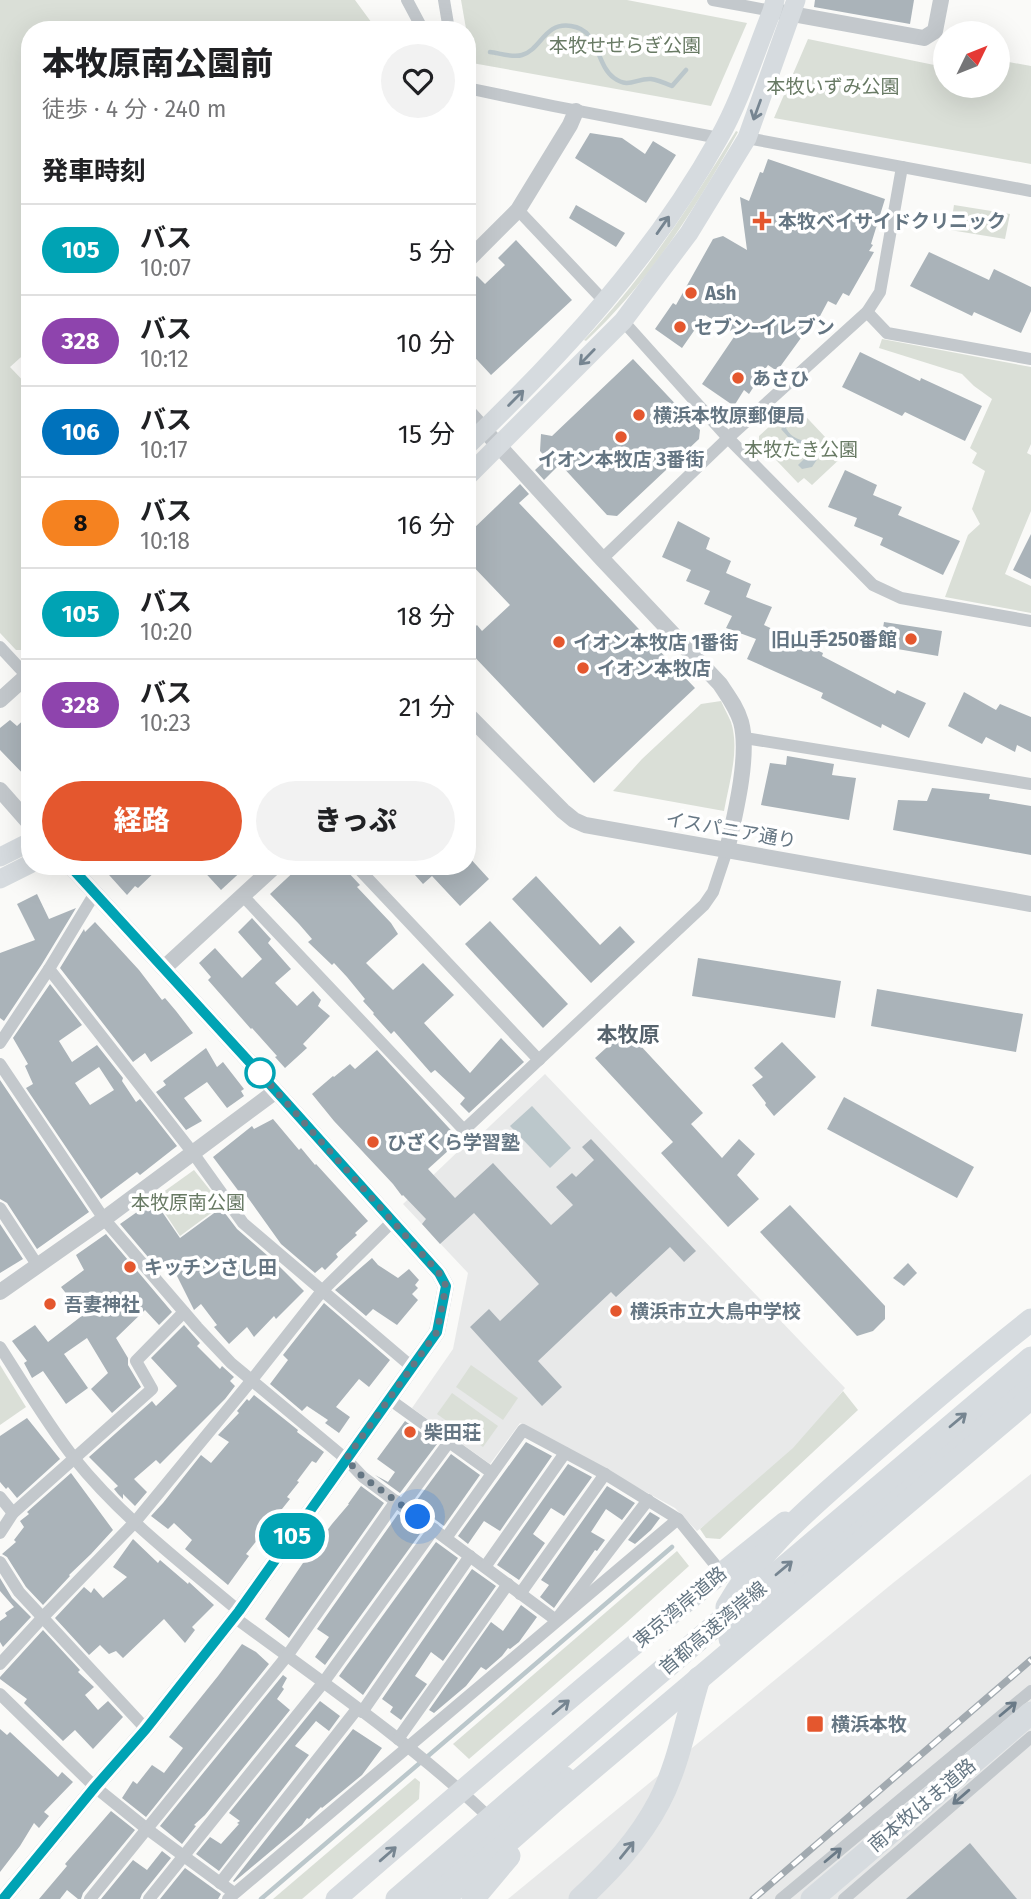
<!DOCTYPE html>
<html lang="ja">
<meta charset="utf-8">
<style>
body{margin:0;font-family:"Fira Sans","Noto Sans JP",sans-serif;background:#f2f2f2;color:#202124;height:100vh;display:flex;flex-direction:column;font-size:26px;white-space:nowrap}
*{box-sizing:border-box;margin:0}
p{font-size:23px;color:#757577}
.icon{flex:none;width:38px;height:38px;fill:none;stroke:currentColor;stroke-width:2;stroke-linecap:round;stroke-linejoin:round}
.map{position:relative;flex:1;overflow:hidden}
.sheet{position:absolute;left:21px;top:21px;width:455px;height:854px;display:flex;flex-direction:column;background:#fff;border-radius:28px;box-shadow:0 7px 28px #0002}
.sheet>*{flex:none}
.badge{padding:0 14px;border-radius:23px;font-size:24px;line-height:46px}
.needle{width:46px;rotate:47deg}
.fabs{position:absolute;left:933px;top:21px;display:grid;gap:14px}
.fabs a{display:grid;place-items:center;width:77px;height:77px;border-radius:50%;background:#fff;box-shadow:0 7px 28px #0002;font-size:35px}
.you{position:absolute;width:35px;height:35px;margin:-18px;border:5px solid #fff;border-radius:50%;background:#1a73e8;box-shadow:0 0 0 10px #1a73e833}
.map>.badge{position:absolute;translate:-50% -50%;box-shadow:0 0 0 4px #fff}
h2{padding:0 21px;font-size:26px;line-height:63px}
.round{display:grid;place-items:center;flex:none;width:74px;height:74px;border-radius:37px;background:#f2f2f2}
.overview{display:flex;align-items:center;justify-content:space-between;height:119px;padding:0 21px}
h1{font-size:33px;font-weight:800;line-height:52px}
.primary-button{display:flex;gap:14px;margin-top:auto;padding:14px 21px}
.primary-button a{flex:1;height:80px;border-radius:42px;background:#e4572e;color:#fff;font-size:28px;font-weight:800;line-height:80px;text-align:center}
.primary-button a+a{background:#f2f2f2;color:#202124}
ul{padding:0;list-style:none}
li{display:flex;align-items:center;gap:21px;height:91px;padding:0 21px;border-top:2px solid #e0e0e0}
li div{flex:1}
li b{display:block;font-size:26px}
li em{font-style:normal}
li .badge{min-width:77px;font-weight:700;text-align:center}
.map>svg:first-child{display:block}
</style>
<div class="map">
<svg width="1031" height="1899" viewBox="0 0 1031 1899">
<rect width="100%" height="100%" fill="#fafaf8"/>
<g fill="#e8e9e9">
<polygon points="545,1074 845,1388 780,1467 697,1531 675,1508 520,1423 490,1464 412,1408 453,1349 468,1273 403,1204 471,1139 474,1141"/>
<polygon points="1031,1474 1031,1899 508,1899 893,1583"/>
</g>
<g fill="#dadfd7">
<polygon points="0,0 355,0 377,30 30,30 30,349 10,367 30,388 30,644 24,650 16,650 0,633"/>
<polygon points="461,0 627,0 747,23 711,106 472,63"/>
<polygon points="808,39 944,67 945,65 945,86 998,86 998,60 1031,66 1031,164 774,118"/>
<path d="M 736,131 L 738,132 C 695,209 650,281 586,341 L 584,340 C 645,277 690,205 736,131 Z"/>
<polygon points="954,205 1010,214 1005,239 950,230"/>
<polygon points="882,339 1031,367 1031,444 1027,453 1031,455 1031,511 1005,574 1031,586 1031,613 945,597 968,535 980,524 972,509 985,471 972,463 977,453 970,448 992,399 974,386 962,374 879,348"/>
<polygon points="794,404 843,456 812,485 804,478 798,483 759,442 759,436"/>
<path d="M 721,701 C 724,708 728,715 731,722 C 740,750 729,783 724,811 L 613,791 L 642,759 L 701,704 Z"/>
<polygon points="194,1170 222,1205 180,1236 155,1198"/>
<polygon points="0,1365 26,1407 0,1425"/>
<polygon points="471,1365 518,1398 503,1420 456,1387"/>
<polygon points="843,1391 858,1410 720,1539 706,1538 700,1529 793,1448"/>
<polygon points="452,1393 498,1426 483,1447 437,1414"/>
<polygon points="677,1551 689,1566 627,1622 469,1759 453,1744"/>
<polygon points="415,1778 420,1782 419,1799 302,1899 273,1899"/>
</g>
<g fill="#bbc7cb">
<path d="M 785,425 C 792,448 819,434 818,458 L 812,467 L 802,469 L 798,465 L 806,457 L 781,429 Z"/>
<polygon points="532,1106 571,1148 550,1168 510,1126"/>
</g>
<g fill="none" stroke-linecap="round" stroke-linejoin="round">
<g stroke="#bbc7cb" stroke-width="4.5">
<path d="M 490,52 C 499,53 513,58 522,55 C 542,49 544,22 571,26 C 600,30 595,64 614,78 C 629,89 636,78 651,79 C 658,80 665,83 672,86 L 686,70"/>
<polyline points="261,1899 672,1547"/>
</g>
</g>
<g fill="#aab3b9" fill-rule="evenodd">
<polygon points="815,0 914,0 910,24 814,7"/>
<polygon points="590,133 622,138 645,154 653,141 676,155 646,203 575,158"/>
<polygon points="768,159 885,199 871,244 873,245 869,251 874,252 849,296 843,293 836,305 828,301 811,333 806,331 777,371 768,365 749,394 744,390 734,406 702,384 736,334 705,315 682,348 655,329 673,303 676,305 713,239 723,236 747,250 740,197 749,201 760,172 763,173"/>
<polygon points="576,205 625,233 616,247 569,218"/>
<polygon points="516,240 572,300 491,375 467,349 467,285 477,276 485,284 505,265 498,258"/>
<polygon points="929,252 989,280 994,269 1031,287 1031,311 1021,333 974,312 972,316 910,286"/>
<polygon points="860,352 920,381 921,378 982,406 965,441 905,412 902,416 842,387"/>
<polygon points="633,359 700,430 699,439 617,516 607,515 560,464 544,480 535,470 547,459 540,451 541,434 552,436"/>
<polygon points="845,470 877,485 873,495 902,507 898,515 960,541 943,575 880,545 883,538 854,526 857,518 828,507"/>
<polygon points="520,484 529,494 519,503 695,688 594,783 467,649 467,634 477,625 482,631 510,605 467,560 467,539 472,530"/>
<polygon points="678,521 710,538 706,549 731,561 726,573 751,584 746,597 772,607 764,625 823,653 822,656 895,694 897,690 926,703 909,738 882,724 881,728 821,698 823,693 747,659 756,639 726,628 732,616 704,604 710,591 686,581 691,570 662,557"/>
<polygon points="1031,534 1031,579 1013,570"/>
<polygon points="884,622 942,631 938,656 880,646"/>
<polygon points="964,692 996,710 1000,704 1031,717 1031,752 1017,745 1015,752 986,737 982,744 948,726"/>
<polygon points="30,714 30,781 0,750 0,728 10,720 17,726"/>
<polygon points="787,756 834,764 832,775 856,778 849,820 761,805 770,763 786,765"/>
<polygon points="932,788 990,794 989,799 1031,806 1031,855 893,830 898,800 927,801"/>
<polygon points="467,855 489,879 460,906 432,876 423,884 407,866 467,866"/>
<polygon points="101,866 161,866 138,888 135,886 127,895"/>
<polygon points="199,866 247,866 221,890"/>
<polygon points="300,866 339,866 344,872 346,870 360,885 357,887 391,923 398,934 366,963 393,990 423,963 454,995 424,1023 470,1073 501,1038 524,1062 469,1113 460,1104 465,1098 435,1070 431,1073 394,1031 391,1034 373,1014 374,1013 363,1001 365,999 347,977 334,963 332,965 308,942 312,939 299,924 270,894"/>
<polygon points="536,876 600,945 620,926 635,942 591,983 512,899"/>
<polygon points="37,894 49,919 76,908 42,964 4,1021 0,1018 0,953 35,940 17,904"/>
<polygon points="252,918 271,939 268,943 291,969 275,983 297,1006 313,991 321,1000 318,1006 330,1016 303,1044 307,1048 285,1068 275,1057 277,1056 252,1028 251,1029 208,980 211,977 199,963 215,948 242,978 262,959 238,932"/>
<polygon points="490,921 568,1004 543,1028 465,944"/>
<polygon points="95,922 139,970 162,1000 165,998 176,1011 193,1033 151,1062 145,1053 133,1062 60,968 84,929 85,932"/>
<polygon points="698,958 841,981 835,1018 692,996"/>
<path d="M 50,984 L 82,1025 L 59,1041 L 72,1062 L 97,1045 L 123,1078 L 122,1081 L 136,1102 L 140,1099 L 177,1146 L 140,1175 L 137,1172 L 101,1199 L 26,1088 L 33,1084 L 25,1066 L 28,1064 L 13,1038 ZM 99,1067 L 114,1090 L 90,1105 L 75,1083 Z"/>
<polygon points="877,989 1023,1014 1016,1052 871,1026"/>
<polygon points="626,1030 703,1113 691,1124 722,1158 739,1139 755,1154 737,1175 759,1199 728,1227 661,1153 673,1142 595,1058"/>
<polygon points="782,1042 816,1077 774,1116 765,1105 766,1103 752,1085 763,1077 754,1068"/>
<polygon points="206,1048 217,1067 223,1062 244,1089 241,1091 244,1096 227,1108 207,1082 184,1098 202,1121 186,1130 156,1092 166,1085 163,1081"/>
<polygon points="377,1050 460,1140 428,1169 455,1198 493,1163 551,1225 573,1205 556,1187 572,1173 576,1177 594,1160 582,1147 591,1139 696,1251 684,1262 670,1247 616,1297 611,1292 538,1361 562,1387 542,1406 470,1327 489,1309 500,1321 539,1284 474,1213 440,1244 422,1224 426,1219 403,1195 402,1196 393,1184 334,1121 312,1094 333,1076 334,1077 350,1064 355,1069"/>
<polygon points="0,1080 89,1212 37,1249 7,1203 0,1199"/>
<polygon points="844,1097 974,1167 957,1198 827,1129"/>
<polygon points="273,1119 299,1150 301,1148 315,1165 316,1164 368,1221 355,1233 357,1235 336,1254 338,1257 325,1270 322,1267 315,1273 281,1244 246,1195 243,1197 213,1157 252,1126 254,1129"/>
<polygon points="154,1200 180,1238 221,1208 237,1229 276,1263 304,1291 276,1319 274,1316 254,1337 247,1327 229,1344 214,1327 217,1325 201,1304 194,1310 170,1262 159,1270 120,1224"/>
<polygon points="790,1205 885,1306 885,1319 873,1331 857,1336 760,1232"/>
<polygon points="0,1224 23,1259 0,1273"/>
<polygon points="106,1234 172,1312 159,1325 145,1310 116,1338 128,1358 128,1365 141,1387 112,1413 91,1389 108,1373 87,1338 64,1354 88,1388 66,1404 43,1371 32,1378 24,1363 27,1361 12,1341 35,1325 48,1342 83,1315 61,1287 84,1270 76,1255"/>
<polygon points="372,1258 378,1265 398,1278 409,1269 419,1280 415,1285 418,1288 412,1294 418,1300 397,1325 373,1309 366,1316 335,1290"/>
<polygon points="908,1263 917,1273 904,1286 893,1278"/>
<polygon points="324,1303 390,1360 369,1387 359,1379 336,1407 350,1417 339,1433 325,1423 328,1420 307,1406 302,1411 270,1384 288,1360 283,1355"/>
<polygon points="184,1325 200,1343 197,1346 220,1369 222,1366 234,1377 230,1381 235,1386 225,1399 160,1464 156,1460 134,1479 147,1492 135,1506 123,1494 123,1499 118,1494 114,1489 118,1486 89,1457 152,1401 156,1406 177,1386 151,1358"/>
<polygon points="254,1395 298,1430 297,1432 324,1452 316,1463 312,1461 297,1481 299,1482 287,1497 290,1499 246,1554 249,1556 228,1585 185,1549 192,1540 174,1523 168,1529 151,1516 163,1503 201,1455 211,1463 229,1442 218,1435 239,1413 237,1411 247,1399 249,1401"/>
<polygon points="27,1418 60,1459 17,1498 8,1487 6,1489 0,1482 0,1436"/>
<polygon points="405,1421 437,1444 400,1493 375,1475 388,1482 395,1472 377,1459"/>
<polygon points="526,1442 552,1456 500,1531 484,1521 468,1544 458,1536"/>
<polygon points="451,1454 480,1475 444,1526 414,1504"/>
<polygon points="568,1464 592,1477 564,1516 551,1508 533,1534 545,1543 519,1580 497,1565"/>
<polygon points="71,1473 113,1530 91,1554 69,1575 70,1576 43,1605 26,1587 7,1557 2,1554 16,1542 14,1540 24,1527 20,1521 29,1514 27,1512"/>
<polygon points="361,1486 384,1503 289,1638 265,1619 305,1560 332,1524 349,1504 348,1504"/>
<polygon points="607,1486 635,1503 622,1520 606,1509 591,1532 605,1540 597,1551 595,1550 554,1608 540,1597 549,1585 541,1580"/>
<polygon points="650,1512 660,1518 651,1530 635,1544 628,1540"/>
<polygon points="398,1514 422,1531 325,1665 315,1657 329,1637 317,1629"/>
<polygon points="133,1539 158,1563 160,1560 188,1584 189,1582 214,1605 192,1627 195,1630 185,1643 164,1619 123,1658 116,1651 109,1654 100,1645 89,1655 55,1618 84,1587 91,1593 94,1588 103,1598 127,1577 113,1567"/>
<polygon points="436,1542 458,1558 363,1695 339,1676"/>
<polygon points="472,1569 496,1586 443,1661 431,1652 415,1676 427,1684 401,1720 390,1712 393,1707 382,1699"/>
<polygon points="0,1578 12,1598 31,1617 3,1647 0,1642 0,1621 7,1616 5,1613 14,1607 0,1591"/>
<polygon points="521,1605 537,1617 519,1642 510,1649 508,1648 502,1656 486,1670 481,1667 466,1686 434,1713 429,1710 491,1622 503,1631"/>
<polygon points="43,1630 80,1670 78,1672 94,1687 85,1695 98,1710 108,1701 123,1717 93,1749 75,1730 63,1741 24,1703 27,1699 0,1679 0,1677"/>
<polygon points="242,1644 256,1652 269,1664 146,1817 122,1798 133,1781 137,1784 152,1765 164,1773 183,1748 169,1737 218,1676"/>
<polygon points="283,1675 287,1678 282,1687 284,1689 277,1699 290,1710 205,1815 194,1825 196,1826 182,1844 160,1826"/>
<polygon points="320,1701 340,1716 329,1731 316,1721 295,1746 309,1755 219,1871 196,1854 210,1837 221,1844 239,1824 237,1823 240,1821 229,1813"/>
<polygon points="0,1729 7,1735 10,1732 58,1777 62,1772 73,1782 44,1812 49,1816 39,1828 34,1823 20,1846 0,1872"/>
<polygon points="353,1729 382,1748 362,1775 322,1808 321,1807 309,1819 307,1818 302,1825 234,1882 233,1881"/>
<polygon points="111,1811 135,1830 83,1893 81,1899 78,1899 67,1890 60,1899 39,1899 67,1866 65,1864"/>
<polygon points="970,1843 1017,1899 906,1899"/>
<polygon points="162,1851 171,1858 142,1894 140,1899 101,1899 133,1860 147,1870"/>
<polygon points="185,1868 221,1894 218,1899 160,1899"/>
</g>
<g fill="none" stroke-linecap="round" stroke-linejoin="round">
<g stroke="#c3c8cc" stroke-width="12">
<polyline points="407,0 423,30"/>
<polyline points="444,0 449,30"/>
<polyline points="713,0 772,11"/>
<polyline points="467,88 553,106 719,138"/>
<polyline points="747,138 1031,191"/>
<polyline points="518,210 605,302"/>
<polyline points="867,312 887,333 1031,359"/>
<polyline points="623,321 728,438 873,585 901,598 1031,621"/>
<polyline points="602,559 728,438 867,312 880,292 902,167"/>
<polyline points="0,647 27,676"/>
<polyline points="745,738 1031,784"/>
<polyline points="356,866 539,1060"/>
<polyline points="243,896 464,1130 704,905 713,892 727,850"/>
<polyline points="49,969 193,1153 243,1223 412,1367"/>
<polyline points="0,1043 49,969 95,893"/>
<polyline points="0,1064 104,1219 197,1327 231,1363 346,1459 363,1477 556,1620 648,1500"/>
<polyline points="0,1208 38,1266"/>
<path d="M 0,1347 C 24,1384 47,1424 74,1458 C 121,1517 182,1563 239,1611"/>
<polyline points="389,1399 492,1473"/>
<polyline points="0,1497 13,1513"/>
<polyline points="402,1506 449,1442"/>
<polyline points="0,1533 13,1513 152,1389 136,1361 184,1312"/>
<polyline points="446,1538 523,1430 605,1474 678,1519 721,1572"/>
<polyline points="0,1562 19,1592 146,1729"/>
<polyline points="485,1567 565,1453"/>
<polyline points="520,1594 605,1474"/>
<path d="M 234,1617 C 322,1682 413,1744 492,1820"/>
<polyline points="0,1664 43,1617 135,1522 251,1381 322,1291 393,1221"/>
<polyline points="0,1694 95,1787 147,1829 234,1893"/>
<polyline points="362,1712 470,1556"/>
<polyline points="398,1739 508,1584"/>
<polyline points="220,1883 357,1709"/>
<polyline points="90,1899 287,1656 396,1501"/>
<polyline points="149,1899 323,1683 434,1529"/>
<polyline points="228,1899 678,1519"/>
<polyline points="781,1899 1031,1691"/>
<polyline points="844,1899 1031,1737"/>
</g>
<g stroke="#c3c8cc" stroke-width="16">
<polyline points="781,12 924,38 935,31 941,0"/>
<polyline points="467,261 518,210 570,125 576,111"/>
<path d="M 467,411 L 602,559 L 720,684 C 728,696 737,708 741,722 C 750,755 735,815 727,850"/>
<polyline points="0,700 30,673"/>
<polyline points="467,714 563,811 574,820 585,825 1031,904"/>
<polyline points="0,790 30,824"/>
<polyline points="164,968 275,866"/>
<polyline points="0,1292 104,1219 276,1091"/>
<polyline points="3,1899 95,1787 146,1729 239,1611 437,1332 446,1286 439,1273 276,1091 70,866"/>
</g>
<g stroke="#d6dbdf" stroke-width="19">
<path d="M 467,446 C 563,354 654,255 719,138 C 741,99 755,53 772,11 L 775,0"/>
<polyline points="467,477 623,321 689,233 747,138 796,0"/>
<polyline points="0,857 30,842"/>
<polyline points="0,879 30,864"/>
</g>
<g stroke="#d6dbdf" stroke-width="21">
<polyline points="729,1639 1031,1381"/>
<path d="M 336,1899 C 484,1771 632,1644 785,1522"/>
<polyline points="422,1899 565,1777"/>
</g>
<g stroke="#d6dbdf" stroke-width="23">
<path d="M 727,1607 C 761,1547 813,1505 864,1460 C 919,1412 974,1365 1031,1320"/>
<polyline points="397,1899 644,1686 1031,1358"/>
<polyline points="443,1899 553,1802 1031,1398"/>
<polyline points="473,1899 509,1856"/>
<path d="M 580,1899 C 611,1870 639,1840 659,1802 C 679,1764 686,1719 699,1678"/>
<polyline points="812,1899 1031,1713"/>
</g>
<defs>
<polyline id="rail" points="753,1899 1031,1660"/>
</defs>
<use href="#rail" stroke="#a2aab0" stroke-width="7"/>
<use href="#rail" stroke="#fff" stroke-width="4.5" stroke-dasharray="13" stroke-linecap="butt"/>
</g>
<defs><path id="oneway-shaft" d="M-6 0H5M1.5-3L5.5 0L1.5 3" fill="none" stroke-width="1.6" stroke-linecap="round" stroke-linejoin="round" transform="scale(1.75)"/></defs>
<g stroke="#768591">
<use href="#oneway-shaft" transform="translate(757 110) rotate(110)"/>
<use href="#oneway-shaft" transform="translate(663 225) rotate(-55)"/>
<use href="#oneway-shaft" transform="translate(587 357) rotate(134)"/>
<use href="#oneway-shaft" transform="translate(516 398) rotate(-45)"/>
<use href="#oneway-shaft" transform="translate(958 1420) rotate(-40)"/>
<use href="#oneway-shaft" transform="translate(784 1568) rotate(-40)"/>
<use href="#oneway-shaft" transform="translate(561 1707) rotate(-40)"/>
<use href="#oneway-shaft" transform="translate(627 1850) rotate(-51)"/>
<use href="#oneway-shaft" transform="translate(388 1854) rotate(-41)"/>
</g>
<g stroke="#6a7a87">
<use href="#oneway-shaft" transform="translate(1008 1709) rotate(-40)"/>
<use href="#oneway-shaft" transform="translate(961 1797) rotate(139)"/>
<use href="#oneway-shaft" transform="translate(833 1855) rotate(-40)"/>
</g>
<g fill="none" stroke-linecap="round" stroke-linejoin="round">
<defs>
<polyline id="line" points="3,1899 95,1787 146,1729 239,1611 437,1332 446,1286 439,1273 276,1091 70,866"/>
</defs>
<use href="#line" stroke="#fff" stroke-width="16"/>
<use href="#line" stroke="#00a3b4" stroke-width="10"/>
<polyline stroke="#657683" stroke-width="7" stroke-dasharray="0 12.6" points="260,1073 257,1070 439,1273 446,1286 437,1332 346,1459 363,1477 418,1517"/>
</g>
<g fill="#e4572e" stroke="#fff" stroke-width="2.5">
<path d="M758.5 210.5h7v7h7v7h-7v7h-7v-7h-7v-7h7z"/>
<circle cx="691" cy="293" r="7"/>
<circle cx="680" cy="327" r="7"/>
<circle cx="738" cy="378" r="7"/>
<circle cx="639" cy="415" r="7"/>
<circle cx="621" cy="437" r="7"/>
<circle cx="911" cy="639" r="7"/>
<circle cx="559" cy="642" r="7"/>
<circle cx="583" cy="668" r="7"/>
<circle cx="373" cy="1142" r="7"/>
<circle cx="130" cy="1267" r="7"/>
<circle cx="50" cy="1304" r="7"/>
<circle cx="616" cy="1311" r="7"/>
<circle cx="410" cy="1432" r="7"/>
<rect x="806" y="1715" width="18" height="18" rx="3.5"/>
</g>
<circle fill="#fff" stroke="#00a3b4" stroke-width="3.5" cx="260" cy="1073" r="14"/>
<g text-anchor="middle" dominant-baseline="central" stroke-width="7" stroke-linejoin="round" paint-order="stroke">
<g font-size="19" fill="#687a64" stroke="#fff">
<text x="625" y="45">本牧せせらぎ公園</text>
<text x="833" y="86">本牧いずみ公園</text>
<text x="801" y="449">本牧たき公園</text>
<text x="188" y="1202">本牧原南公園</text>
</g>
<g font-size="19" font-weight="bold" fill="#657683" stroke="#fff" text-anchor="start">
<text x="778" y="221">本牧ベイサイドクリニック</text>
<text x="705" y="293">Ash</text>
<text x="694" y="327">セブン-イレブン</text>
<text x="752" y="378">あさひ</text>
<text x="653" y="415">横浜本牧原郵便局</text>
<text x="621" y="459" text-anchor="middle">イオン本牧店 3番街</text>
<text x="897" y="639" text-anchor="end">旧山手250番館</text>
<text x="573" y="642">イオン本牧店 1番街</text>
<text x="597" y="668">イオン本牧店</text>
<text x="387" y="1142">ひざくら学習塾</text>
<text x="144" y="1267">キッチンさし田</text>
<text x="64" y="1304">吾妻神社</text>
<text x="630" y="1311">横浜市立大鳥中学校</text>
<text x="424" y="1432">柴田荘</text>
<text x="831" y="1724">横浜本牧</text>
</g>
<g font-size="19" fill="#657683" stroke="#fff">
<text transform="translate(731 830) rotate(10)">イスパニア通り</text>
<text transform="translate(680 1607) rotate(-40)">東京湾岸道路</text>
<text transform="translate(713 1628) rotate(-40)">首都高速湾岸線</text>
<text transform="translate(922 1805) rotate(-40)">南本牧はま道路</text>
</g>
<g font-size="21" font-weight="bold" fill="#57646e" stroke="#fff">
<text x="628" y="1035">本牧原</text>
</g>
</g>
</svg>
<div class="fabs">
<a><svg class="needle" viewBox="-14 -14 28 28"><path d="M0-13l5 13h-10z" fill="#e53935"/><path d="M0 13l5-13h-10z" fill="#757577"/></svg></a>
</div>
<div class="you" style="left:418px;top:1517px"></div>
<b class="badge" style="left:292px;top:1536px;background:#00a3b4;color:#fff">105</b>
<section class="sheet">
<div class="overview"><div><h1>本牧原南公園前</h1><p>徒歩 · 4 分 · 240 m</p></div><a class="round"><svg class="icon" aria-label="heart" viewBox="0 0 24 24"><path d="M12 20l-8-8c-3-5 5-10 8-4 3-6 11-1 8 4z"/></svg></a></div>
<h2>発車時刻</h2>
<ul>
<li><span class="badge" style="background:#00a3b4;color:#fff">105</span><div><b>バス</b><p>10:07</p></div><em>5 分</em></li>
<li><span class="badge" style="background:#8e44ad;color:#fff">328</span><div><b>バス</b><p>10:12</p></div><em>10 分</em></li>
<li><span class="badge" style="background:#0072bc;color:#fff">106</span><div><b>バス</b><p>10:17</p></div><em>15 分</em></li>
<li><span class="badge" style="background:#f58220;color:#111">8</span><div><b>バス</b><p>10:18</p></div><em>16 分</em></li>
<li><span class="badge" style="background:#00a3b4;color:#fff">105</span><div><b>バス</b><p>10:20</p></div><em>18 分</em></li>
<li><span class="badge" style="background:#8e44ad;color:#fff">328</span><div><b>バス</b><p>10:23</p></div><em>21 分</em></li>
</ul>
<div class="primary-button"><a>経路</a><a>きっぷ</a></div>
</section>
</div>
